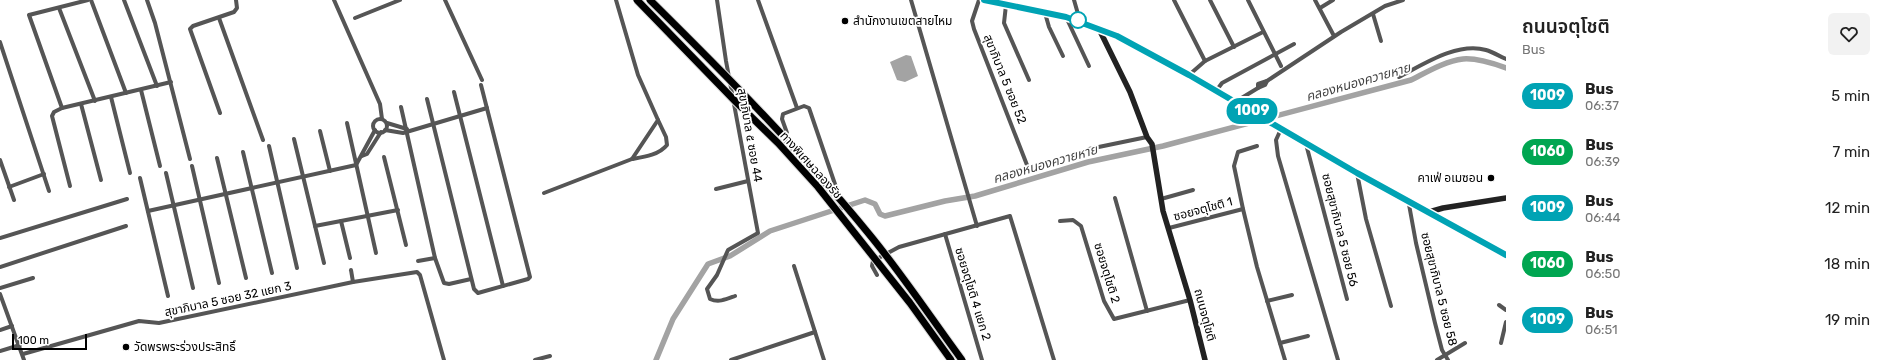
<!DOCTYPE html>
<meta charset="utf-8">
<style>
body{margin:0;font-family:Rubik,"Noto Sans Thai",sans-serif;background:#f2f2f2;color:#222;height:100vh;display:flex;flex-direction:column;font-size:15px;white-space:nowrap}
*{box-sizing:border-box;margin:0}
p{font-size:13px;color:#767676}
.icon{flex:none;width:22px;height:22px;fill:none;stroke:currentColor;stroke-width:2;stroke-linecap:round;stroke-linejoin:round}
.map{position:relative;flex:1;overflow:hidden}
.side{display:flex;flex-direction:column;background:#fff;width:380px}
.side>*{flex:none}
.badge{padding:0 8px;border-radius:13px;font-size:14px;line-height:26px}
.scale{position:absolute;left:12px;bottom:10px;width:75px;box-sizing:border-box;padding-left:4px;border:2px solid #000;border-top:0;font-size:11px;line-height:14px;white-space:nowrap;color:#000;-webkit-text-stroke:3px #fff;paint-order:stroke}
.map>.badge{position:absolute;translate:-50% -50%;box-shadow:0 0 0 2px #fff}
.round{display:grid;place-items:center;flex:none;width:42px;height:42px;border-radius:6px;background:#f2f2f2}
.headline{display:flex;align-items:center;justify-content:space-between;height:68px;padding:0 16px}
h1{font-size:19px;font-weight:600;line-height:30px}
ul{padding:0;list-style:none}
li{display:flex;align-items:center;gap:12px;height:56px;padding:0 16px}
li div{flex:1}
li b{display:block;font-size:15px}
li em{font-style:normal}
li .badge{min-width:44px;font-weight:700;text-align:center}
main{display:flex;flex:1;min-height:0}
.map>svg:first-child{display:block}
</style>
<main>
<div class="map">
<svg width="1506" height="360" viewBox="0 0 1506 360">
<rect width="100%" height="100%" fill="#fff"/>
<polygon fill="#a3a3a3" points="906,55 911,56 918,76 905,82 897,80 890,62"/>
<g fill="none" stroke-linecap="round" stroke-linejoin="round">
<path stroke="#a3a3a3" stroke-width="5.5" d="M 656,360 L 673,319 L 708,264 L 730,256 L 770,231 L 865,200 L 875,204 L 880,214 L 885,216 L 945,201 L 975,196 L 1088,162 L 1163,146 L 1411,80 C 1427,72 1445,61 1463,59 C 1475,58 1495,64 1506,68"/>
<g stroke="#555" stroke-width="4">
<polyline points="91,0 126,93"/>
<polyline points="124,0 157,86"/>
<polyline points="147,0 155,23 190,159"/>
<polyline points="334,0 380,104 382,119"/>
<polyline points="445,0 482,80"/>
<path d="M 717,0 L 726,61 L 758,233 L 728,250 L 717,275 L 707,289 L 710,299 C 719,303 727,299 735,296"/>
<polyline points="758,0 797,108"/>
<polyline points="911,0 977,226"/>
<polyline points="979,0 972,21 974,29 1027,165"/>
<polyline points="1074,0 1080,21"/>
<polyline points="1174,0 1205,61"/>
<polyline points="1210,0 1234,47"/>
<polyline points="1248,0 1281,66"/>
<polyline points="1315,0 1334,36"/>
<polyline points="1006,5 1004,23 1029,80"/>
<polyline points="59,8 95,101"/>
<polyline points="1320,8 1333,0"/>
<polyline points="1045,13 1049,27 1063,56"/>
<polyline points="1373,14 1381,41"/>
<polyline points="1066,17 1089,66"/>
<polyline points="219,18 263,140"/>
<polyline points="355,18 400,0"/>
<polyline points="0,42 49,191"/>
<polyline points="1189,75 1205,61 1263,32"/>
<path d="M 1399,77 C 1424,64 1457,42 1486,50 C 1493,52 1499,56 1506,59"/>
<polyline points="1258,88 1258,84 1267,81"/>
<polyline points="141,90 160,166"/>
<polyline points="1216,91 1222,83 1294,44"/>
<polyline points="454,92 503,286"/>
<polyline points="111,97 130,173"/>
<polyline points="427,99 474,289 478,293 528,279 530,277 481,85"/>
<polyline points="1235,102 1258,88 1265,85 1267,81 1341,32 1385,6 1403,0"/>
<polyline points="81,104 101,180"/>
<polyline points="401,107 435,258 444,283 449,284 471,279"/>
<polyline points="62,108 29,15 88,0"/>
<polyline points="220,113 190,29 193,26 234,12 237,8 236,0"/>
<circle cx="380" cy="126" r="7"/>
<polyline points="347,123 376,253"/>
<polyline points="387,123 407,129"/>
<polyline points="1281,129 1276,140 1278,156 1338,360"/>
<polyline points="385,130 403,133 487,108"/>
<polyline points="320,131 330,171"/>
<polyline points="787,133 782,119 783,114 804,106 809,108 838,193"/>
<polyline points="294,139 324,263"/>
<polyline points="1306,144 1347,299"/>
<polyline points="269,146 297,268"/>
<polyline points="1257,146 1238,152 1234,166 1243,209 1257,267 1285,360"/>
<polyline points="1089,149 1147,137"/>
<polyline points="243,152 272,273"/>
<polyline points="362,156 367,154 381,132"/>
<polyline points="384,157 406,245"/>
<polyline points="217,158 246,278"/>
<path d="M 632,159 C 644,157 659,155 667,145 L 666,137 L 658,120"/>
<polyline points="0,160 14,200"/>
<polyline points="192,166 219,283"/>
<polyline points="166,173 193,288"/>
<polyline points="1357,173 1366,219 1391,306"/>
<polyline points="140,178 168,296"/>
<polyline points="70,186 52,116 54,112 62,108 171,82"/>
<polyline points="9,187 44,174"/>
<polyline points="716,189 748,181"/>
<polyline points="544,193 632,159 658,120 638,75 616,0"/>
<polyline points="1115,198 1147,311"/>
<polyline points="1161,199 1193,190"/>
<polyline points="1408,199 1416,243 1435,323 1442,350 1448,360"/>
<polyline points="148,211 356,165 375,130"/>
<polyline points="341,221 350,258"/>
<polyline points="1060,221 1073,220 1081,226 1104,301 1114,319 1190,300"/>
<polyline points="315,226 398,210"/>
<polyline points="1169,228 1243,209"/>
<polyline points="945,234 982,360"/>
<polyline points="0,238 127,199"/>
<polyline points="418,261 435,258"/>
<polyline points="794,266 824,360"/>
<polyline points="0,267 126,226"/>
<polyline points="351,270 353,282"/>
<polyline points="877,275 872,266 873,261 899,247 1010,216 1054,360"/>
<polyline points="0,288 33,278"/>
<polyline points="0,294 24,360"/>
<polyline points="1267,301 1292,295"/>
<polyline points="1499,305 1506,310"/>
<polyline points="0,330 12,326"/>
<polyline points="1280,343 1308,336"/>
<polyline points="1501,343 1506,322"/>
<polyline points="0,351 20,345"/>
<polyline points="23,354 139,321 159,323 353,282 417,272 420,275 444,360"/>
<polyline points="535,360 550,356"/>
<polyline points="731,360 815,332"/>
<polyline points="1437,360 1465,343"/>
</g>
<g stroke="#222" stroke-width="5.5">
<polyline points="984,0 1066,17 1117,36 1189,75 1357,173 1506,255"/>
<polyline points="1099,29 1130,92 1147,137 1152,144 1163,211 1190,300 1205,360"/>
<polyline points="1429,212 1443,208 1506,198"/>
</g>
<defs>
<g id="highway-bridge">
<polyline points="637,0 736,102 778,143 818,187 910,303 951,360"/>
<path d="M 650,0 C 726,75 801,151 869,234 C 902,274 931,318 962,360"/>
</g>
</defs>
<use href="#highway-bridge" stroke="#dbdbdb" stroke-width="9" stroke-linecap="butt"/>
<use href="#highway-bridge" stroke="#000" stroke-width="7"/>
</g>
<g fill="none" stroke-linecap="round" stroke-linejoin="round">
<defs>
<polyline id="line" points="984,0 1066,17 1117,36 1189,75 1357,173 1506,255"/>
</defs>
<use href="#line" stroke="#fff" stroke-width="9"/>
<use href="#line" stroke="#00a3b4" stroke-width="6"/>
</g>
<circle fill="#fff" stroke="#00a3b4" stroke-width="2" cx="1078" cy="20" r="8"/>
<g fill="#000" stroke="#fff" stroke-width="1.5">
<circle cx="845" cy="21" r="4"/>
<circle cx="1491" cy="178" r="4"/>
<circle cx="126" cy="347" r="4"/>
</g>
<g text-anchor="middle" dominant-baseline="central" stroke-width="3.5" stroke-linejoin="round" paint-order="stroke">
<g font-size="12" fill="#000" stroke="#fff" text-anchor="start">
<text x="853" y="21">สำนักงานเขตสายไหม</text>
<text x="1483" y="178" text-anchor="end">คาเฟ่ อเมซอน</text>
<text x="134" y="347">วัดพรพระร่วงประสิทธิ์</text>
</g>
<g font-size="12" fill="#000" stroke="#fff">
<text transform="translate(1005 79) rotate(68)">สุขาภิบาล 5 ซอย 52</text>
<text transform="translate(750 135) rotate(80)">สุขาภิบาล ๕ ซอย 44</text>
<text transform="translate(811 165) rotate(48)">ทางพิเศษฉลองรัช</text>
<text transform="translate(1203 209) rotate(-15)">ซอยจตุโชติ 1</text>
<text transform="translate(1340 230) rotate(76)">ซอยสุขาภิบาล 5 ซอย 56</text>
<text transform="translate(1107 273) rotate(73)">ซอยจตุโชติ 2</text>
<text transform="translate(1439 289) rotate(76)">ซอยสุขาภิบาล 5 ซอย 58</text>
<text transform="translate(973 294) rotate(73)">ซอยจตุโชติ 4 แยก 2</text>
<text transform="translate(228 299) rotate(-12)">สุขาภิบาล 5 ซอย 32 แยก 3</text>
<text transform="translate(1205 315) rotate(75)">ถนนจตุโชติ</text>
</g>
<g font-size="13" font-style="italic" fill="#444" stroke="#fff">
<text transform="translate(1358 82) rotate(-16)">คลองหนองควายหาย</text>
<text transform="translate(1045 164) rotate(-16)">คลองหนองควายหาย</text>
</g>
</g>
</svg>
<div class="scale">100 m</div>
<b class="badge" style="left:1252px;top:111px;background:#00a3b4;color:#fff">1009</b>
</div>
<section class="side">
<div class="headline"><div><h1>ถนนจตุโชติ</h1><p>Bus</p></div><a class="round"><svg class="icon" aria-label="heart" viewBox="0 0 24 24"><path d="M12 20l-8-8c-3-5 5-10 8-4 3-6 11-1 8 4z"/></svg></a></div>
<ul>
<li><span class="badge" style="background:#00a3b4;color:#fff">1009</span><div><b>Bus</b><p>06:37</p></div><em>5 min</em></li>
<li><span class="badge" style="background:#00a651;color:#fff">1060</span><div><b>Bus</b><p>06:39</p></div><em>7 min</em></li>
<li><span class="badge" style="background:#00a3b4;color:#fff">1009</span><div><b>Bus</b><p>06:44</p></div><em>12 min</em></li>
<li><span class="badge" style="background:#00a651;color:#fff">1060</span><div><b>Bus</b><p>06:50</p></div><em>18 min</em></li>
<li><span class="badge" style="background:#00a3b4;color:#fff">1009</span><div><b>Bus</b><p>06:51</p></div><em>19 min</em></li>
</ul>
</section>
</main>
